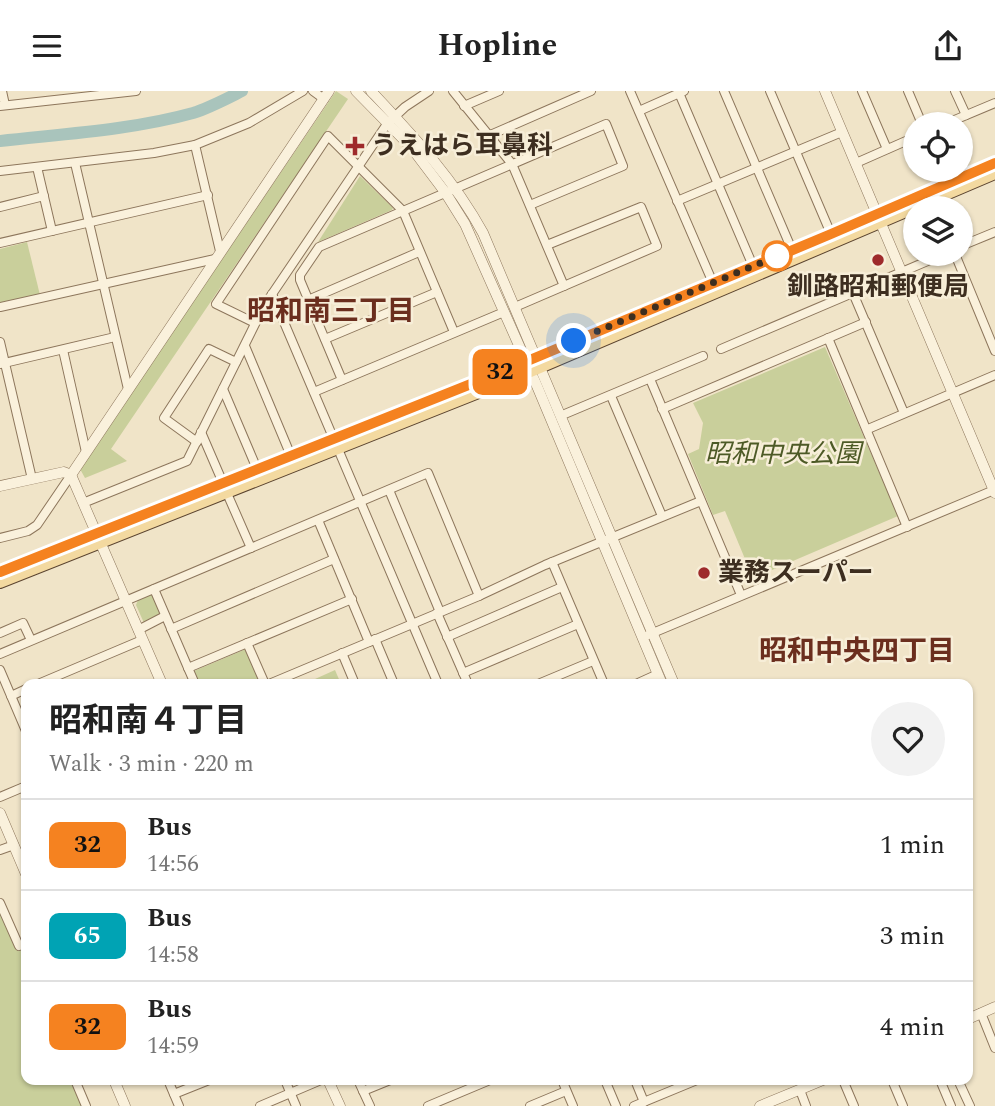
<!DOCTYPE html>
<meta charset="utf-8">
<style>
body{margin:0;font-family:Spectral,"Noto Sans JP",serif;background:#f2f2f2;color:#222;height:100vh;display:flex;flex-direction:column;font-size:26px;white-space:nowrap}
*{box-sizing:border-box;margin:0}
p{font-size:23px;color:#767676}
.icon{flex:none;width:38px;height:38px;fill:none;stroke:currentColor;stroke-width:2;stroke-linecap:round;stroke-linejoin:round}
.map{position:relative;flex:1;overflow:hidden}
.sheet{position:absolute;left:21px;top:588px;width:952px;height:406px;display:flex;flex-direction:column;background:#fff;border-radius:14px;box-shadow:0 2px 5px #0004}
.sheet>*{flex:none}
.badge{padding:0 14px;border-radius:10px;font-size:24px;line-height:46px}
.controls{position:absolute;left:903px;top:21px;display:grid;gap:14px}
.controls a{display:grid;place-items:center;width:70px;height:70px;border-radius:50%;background:#fff;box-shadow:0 2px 5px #0004;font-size:35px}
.you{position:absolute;width:35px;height:35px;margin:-18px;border:5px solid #fff;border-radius:50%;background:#1a73e8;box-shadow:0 0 0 10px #1a73e833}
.map>.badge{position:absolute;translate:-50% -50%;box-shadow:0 0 0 4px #fff}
.round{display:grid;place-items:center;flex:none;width:74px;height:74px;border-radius:37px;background:#f2f2f2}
.summary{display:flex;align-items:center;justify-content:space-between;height:119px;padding:0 28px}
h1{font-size:33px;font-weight:700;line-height:52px}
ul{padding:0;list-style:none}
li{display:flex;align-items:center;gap:21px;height:91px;padding:0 28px;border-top:2px solid #e0e0e0}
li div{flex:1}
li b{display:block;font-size:26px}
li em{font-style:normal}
li .badge{min-width:77px;font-weight:700;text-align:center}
header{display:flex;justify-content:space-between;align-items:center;height:91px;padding:0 28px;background:#fff;font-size:32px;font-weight:700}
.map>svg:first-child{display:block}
</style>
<header><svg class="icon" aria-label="menu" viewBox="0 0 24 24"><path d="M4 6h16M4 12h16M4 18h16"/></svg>Hopline<svg class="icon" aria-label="share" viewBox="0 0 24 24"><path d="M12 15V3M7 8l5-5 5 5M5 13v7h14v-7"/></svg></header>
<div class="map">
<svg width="995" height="1015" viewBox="0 0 995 1015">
<rect width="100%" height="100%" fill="#f0e4c8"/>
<g fill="#c9cf9b">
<polygon points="336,0 348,8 111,358 127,370 85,387 80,378"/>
<polygon points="360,85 393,117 392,119 318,151"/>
<polygon points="27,151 40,204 0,213 0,158"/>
<polygon points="825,256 898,425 753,487 725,420 713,424 688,363 699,358 703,332 693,312"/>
<polygon points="152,503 161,525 144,532 136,514 138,509"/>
<polygon points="246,558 259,589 249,593 199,593 194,580"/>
<polygon points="335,579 341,593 304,593"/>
<polygon points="0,818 26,863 26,989 73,989 84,1015 0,1015"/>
</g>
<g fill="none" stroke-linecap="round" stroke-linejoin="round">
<path stroke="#a9c4bc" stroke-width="12" d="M 0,50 C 62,43 132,39 193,22 C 209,17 226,8 242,0"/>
<defs>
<g id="minor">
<polyline points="2,0 5,14"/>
<polyline points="313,0 324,8"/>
<polyline points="453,0 512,73 564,195"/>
<polyline points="630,0 713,192"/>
<polyline points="724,0 792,159"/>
<polyline points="770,0 831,143"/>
<polyline points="862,0 887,58"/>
<polyline points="908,0 922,33"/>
<polyline points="955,0 966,24"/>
<polyline points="679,2 753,175"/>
<polyline points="0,15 136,0"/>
<polyline points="464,15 499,0"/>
<polyline points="639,20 684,0"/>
<polyline points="945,33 995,12"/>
<polyline points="488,45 591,0"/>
<polyline points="195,54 220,160"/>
<polyline points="75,72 128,298"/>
<polyline points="856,72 915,46"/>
<polyline points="37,76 52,140"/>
<polyline points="0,80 154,62 195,54 249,32 303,0"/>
<polyline points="677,110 842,41"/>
<polyline points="0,116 44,105"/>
<polyline points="0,152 208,104"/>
<polyline points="961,155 995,141"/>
<polyline points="955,163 995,260"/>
<polyline points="853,202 904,322"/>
<polyline points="272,203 438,593"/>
<polyline points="308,209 419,161"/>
<polyline points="0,216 215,168"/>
<polyline points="515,216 657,155 641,116 547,154"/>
<polyline points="255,232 216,213 328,45 403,120 454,241"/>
<polyline points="828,247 907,436"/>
<polyline points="325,248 437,201"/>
<polyline points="0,251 32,388"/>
<polyline points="245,255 291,365"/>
<polyline points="721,258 944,163"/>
<polyline points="63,259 86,361"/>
<polyline points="0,273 115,246"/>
<polyline points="650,288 741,504"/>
<polyline points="342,289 300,189 300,184 319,156 606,33 623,75 530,114"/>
<polyline points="223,298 257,378"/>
<polyline points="314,301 504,221"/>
<polyline points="611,305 662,425"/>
<polyline points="662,318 866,231"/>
<polyline points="560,325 703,265"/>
<polyline points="868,338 995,284"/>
<polyline points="201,341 223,392"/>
<polyline points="197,351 164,327 209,258 236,271"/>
<polyline points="389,399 440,521"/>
<polyline points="226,400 251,457"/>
<polyline points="83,412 187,370 264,215 387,33 405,16 429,0"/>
<polyline points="318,429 369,551"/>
<polyline points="0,447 28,440 37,434 71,384"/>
<polyline points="552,471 604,593"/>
<polyline points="154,498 195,593"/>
<polyline points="437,522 468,593"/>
<polyline points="171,538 334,468"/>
<polyline points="138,539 165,525"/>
<polyline points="0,542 23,532 31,549"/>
<polyline points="648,544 994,399"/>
<polyline points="447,546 562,496"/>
<polyline points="375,548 394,593"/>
<polyline points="247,552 265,593"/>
<polyline points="342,562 355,593"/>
<polyline points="0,563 428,382 479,505"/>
<polyline points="188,577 352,508"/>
<polyline points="0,579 26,640"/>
<polyline points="463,582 578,533"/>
<polyline points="38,593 142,549"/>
<polyline points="269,593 479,505 545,474 701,410"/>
<polyline points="538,593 593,570"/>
<polyline points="636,593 658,583"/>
<polyline points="11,605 26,598"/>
<polyline points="0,706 26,695"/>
<polyline points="0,759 14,754"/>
<polyline points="0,812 19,855 26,852"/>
<polyline points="981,922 995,957"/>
<polyline points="75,989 86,1015"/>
<polyline points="168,989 179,1015"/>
<polyline points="285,989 296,1015"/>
<polyline points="358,989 370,1015"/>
<polyline points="562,989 573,1015"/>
<polyline points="605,989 616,1015"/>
<polyline points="635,989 644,1011"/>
<polyline points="843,989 854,1015"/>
<polyline points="892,989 903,1015"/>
<polyline points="940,989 951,1015"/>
<polyline points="958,989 970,1015"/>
<polyline points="800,999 806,1015"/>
<polyline points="363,1000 390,989"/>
<polyline points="174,1003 209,989"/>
<polyline points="260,1015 321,989"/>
<polyline points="428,1015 490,989"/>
<polyline points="530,1015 566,1000"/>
<polyline points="634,1015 697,989"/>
</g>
<g id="tertiary">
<polyline points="356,0 411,56 445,101 465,133 537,295 662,593"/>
<path d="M 371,0 C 413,45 453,87 483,142 L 674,593"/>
<polyline points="825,0 995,402"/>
<polyline points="71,384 329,0"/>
<polyline points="0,395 64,381 71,384 162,593"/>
<polyline points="0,722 26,783"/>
<polyline points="968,928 995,916"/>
<polyline points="114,989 125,1015"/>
<polyline points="328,989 340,1015"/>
<polyline points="760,1015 823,989"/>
</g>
<g id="primary">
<polyline points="0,481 506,279 831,143 995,72"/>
<polyline points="0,491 514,287 995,82"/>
</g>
</defs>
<use href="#minor" stroke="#8d765c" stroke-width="10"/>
<use href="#tertiary" stroke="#8d765c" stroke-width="11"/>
<use href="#primary" stroke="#5b4430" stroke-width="14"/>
<use href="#minor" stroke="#faf1dc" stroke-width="8"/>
<use href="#tertiary" stroke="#faf1dc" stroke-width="10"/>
<use href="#primary" stroke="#f3d9a0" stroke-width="12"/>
</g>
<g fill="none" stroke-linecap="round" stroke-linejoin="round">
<defs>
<polyline id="line" points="0,481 506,279 831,143 995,72"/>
</defs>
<use href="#line" stroke="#fff" stroke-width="16"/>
<use href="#line" stroke="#f58220" stroke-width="10"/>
<polyline stroke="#3d2e20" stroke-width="7" stroke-dasharray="0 12.6" points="574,250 777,165"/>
</g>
<g fill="#9e2a2b" stroke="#f7eed8" stroke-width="2.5">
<path d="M351.5 44.5h7v7h7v7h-7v7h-7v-7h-7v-7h7z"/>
<circle cx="878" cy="169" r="7"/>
<circle cx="704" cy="482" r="7"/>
</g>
<circle fill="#fff" stroke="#f58220" stroke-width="3.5" cx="777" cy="165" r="14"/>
<g text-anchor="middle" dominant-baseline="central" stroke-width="5" stroke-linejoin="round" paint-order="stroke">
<g font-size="26" font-weight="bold" fill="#3d2e20" stroke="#f7eed8" text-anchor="start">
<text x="371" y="55">うえはら耳鼻科</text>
<text x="878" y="196" text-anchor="middle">釧路昭和郵便局</text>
<text x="718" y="482">業務スーパー</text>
</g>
<g font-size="26" font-style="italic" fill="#4d5a26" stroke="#f7eed8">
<text x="783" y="363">昭和中央公園</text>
</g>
<g font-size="28" font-weight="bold" fill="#6b2e1e" stroke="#f7eed8">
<text x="331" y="220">昭和南三丁目</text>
<text x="857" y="560">昭和中央四丁目</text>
</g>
</g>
</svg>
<div class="controls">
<a><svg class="icon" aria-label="locate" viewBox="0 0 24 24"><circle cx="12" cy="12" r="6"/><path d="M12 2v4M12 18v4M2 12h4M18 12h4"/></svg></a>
<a><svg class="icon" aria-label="layers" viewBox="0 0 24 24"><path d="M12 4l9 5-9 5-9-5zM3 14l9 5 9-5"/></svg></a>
</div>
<div class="you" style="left:574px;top:250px"></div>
<b class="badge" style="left:500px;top:281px;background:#f58220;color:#111">32</b>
<section class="sheet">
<div class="summary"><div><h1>昭和南４丁目</h1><p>Walk · 3 min · 220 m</p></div><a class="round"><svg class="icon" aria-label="heart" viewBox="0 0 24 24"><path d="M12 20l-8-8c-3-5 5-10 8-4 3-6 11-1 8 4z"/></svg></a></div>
<ul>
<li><span class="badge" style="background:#f58220;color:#111">32</span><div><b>Bus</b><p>14:56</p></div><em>1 min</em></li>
<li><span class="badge" style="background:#00a3b4;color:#fff">65</span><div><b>Bus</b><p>14:58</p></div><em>3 min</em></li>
<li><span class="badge" style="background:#f58220;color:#111">32</span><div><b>Bus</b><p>14:59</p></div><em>4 min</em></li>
</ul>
</section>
</div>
